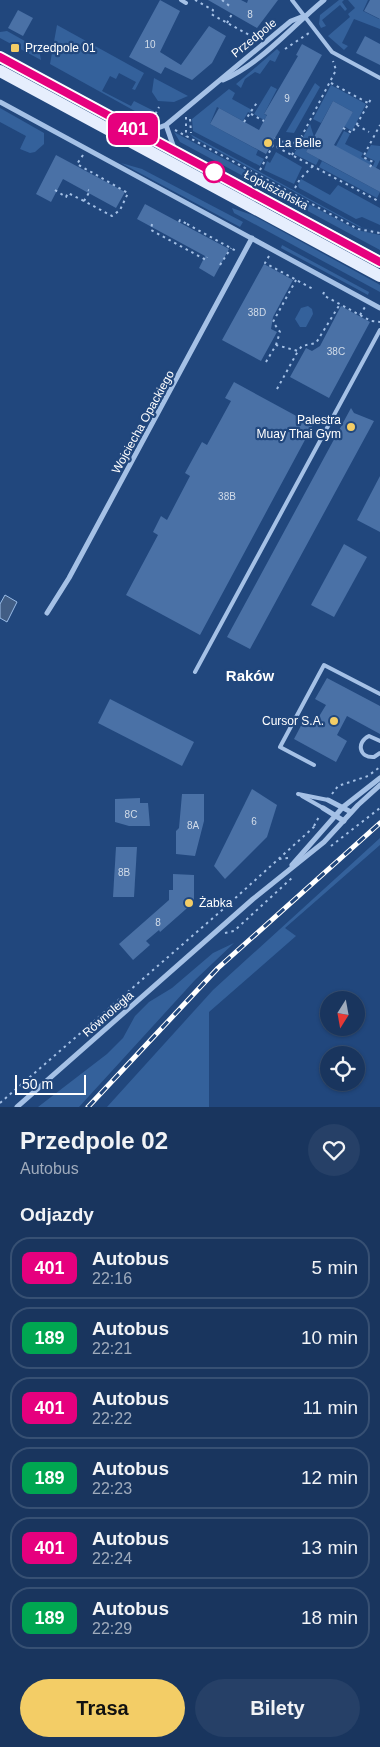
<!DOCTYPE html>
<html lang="pl">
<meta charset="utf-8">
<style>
body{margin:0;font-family:Helvetica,sans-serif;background:#264067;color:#f1f3f6;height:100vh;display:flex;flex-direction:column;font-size:19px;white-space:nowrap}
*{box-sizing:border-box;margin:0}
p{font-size:16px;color:#9fabbc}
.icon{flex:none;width:28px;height:28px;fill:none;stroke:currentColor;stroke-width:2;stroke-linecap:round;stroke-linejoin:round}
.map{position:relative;height:1107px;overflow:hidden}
.drawer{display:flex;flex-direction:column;background:#19355e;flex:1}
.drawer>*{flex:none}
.badge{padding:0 10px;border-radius:8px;font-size:18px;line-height:32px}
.needle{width:32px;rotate:191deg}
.fabs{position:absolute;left:320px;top:991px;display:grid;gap:10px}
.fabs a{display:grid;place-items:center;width:45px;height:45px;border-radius:50%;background:#19355e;box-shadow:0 1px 4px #0004,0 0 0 1px #375073;font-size:25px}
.scale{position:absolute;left:15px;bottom:12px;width:71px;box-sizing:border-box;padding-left:5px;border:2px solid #fff;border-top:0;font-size:14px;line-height:18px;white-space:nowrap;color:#fff;-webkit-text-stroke:4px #21477d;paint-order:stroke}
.map>.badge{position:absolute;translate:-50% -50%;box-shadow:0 0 0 2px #fff}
h2{padding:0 20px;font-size:19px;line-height:45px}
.round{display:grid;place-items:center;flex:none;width:52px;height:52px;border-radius:26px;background:#264067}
.overview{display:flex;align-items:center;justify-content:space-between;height:85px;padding:0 20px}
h1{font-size:24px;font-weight:700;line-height:38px}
.button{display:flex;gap:10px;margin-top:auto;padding:10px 20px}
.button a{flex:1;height:58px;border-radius:30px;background:#f3cd66;color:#111;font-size:20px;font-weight:700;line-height:58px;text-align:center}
.button a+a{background:#264067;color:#f1f3f6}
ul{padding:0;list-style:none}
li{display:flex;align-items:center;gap:15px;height:62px;margin:0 10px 8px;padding:0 10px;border:2px solid #375073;border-radius:20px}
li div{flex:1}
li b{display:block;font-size:19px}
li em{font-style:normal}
li .badge{min-width:55px;font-weight:700;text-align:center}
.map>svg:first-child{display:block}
</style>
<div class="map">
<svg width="380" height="1107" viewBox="0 0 380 1107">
<rect width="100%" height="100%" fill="#21477d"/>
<g fill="#34619b">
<polygon points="339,0 344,0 342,2 347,9 345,11 340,5 322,20 326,26 321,28 319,24 320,15"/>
<polygon points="348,0 368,0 363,11 379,19 380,18 380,29 354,19 342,43 348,46 344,50 328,36 350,17 348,14 355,8"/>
<polygon points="57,25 144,73 135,90 132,89 136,82 119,73 116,79 110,76 102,91 131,106 134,101 154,111 153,114 142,115 50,64"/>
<polygon points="7,31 39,49 41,60 0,38 0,32"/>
<polygon points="277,49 280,52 275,62 270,60 260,74 255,72 245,79 241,88 236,84"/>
<polygon points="154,78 188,96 174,102 158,101 152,92"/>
<polygon points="315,83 320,87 294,133 286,132"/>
<polygon points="331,85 366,104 352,131 344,126 353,112 333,101 321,123 313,119"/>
<polygon points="271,86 277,89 264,114 267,116 264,120 254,114"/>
<polygon points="229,89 235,93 232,99 252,110 250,113 248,112 243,121 217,107 210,124 258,150 256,155 264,159 260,166 193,131 192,119"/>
<polygon points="0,108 44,133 44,144 35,152 30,153 20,149 26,136 0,122"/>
<polygon points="310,124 314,137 306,152 319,159 316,165 294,154"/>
<polygon points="344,131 350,134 345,144 363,153 361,157 371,162 369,167 335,148"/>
<polygon points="174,132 357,230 380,235 380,250 180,142"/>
<polygon points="190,134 363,228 380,231 359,227 194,138"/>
<polygon points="371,145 380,146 380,160 375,170 372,168 375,161 365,156"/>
<polygon points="276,152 302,167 294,184 264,170 267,161 270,163"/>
<polygon points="322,161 380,192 377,198 319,167"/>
<polygon points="121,163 142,169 243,222 240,227"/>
<polygon points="301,179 330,195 338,185 380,208 380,225 362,217 356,219 299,188 298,185"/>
<polygon points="232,208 252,215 375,282 380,285 380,292 234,213"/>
<polygon points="282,245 369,292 368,295 281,248"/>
<polygon points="308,306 312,309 313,314 306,327 300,327 295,319 301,308"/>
<polygon points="380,838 380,845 285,928 296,936 209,1012 209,1107 107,1107 213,990"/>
<polygon points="234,943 195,980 79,1107 38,1107 107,1054 123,1038 135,1016 149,1002 172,988 213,953"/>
</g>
<polygon fill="#425e85" stroke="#99bce7" points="5,595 17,602 7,622 0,618 0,604"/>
<g fill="#4a71a6">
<polygon points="160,0 180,11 160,52 181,65 209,26 226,36 212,63 192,80 165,67 161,74 129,57"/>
<polygon points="208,0 241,0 247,3 248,0 278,0 257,28"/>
<polygon points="370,0 380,0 380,19 364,11"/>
<polygon points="18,10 33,18 23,36 8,28"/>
<polygon points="365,36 380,44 380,65 356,53"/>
<polygon points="302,44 322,55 266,154 210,124 219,108 259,130 267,115 264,114 298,56 296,55"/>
<polygon points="333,101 353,112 334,145 380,170 380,192 306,152"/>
<polygon points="56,155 125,192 116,208 63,179 51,202 36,194"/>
<polygon points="145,204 229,249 214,277 199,268 205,256 137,219"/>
<polygon points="264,264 293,280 273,317 271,329 277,332 261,361 222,340"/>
<polygon points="341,306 370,322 329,398 290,377 306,348 312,351 320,346"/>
<polygon points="234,382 313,425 200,635 126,595 158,535 153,532 161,516 167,520 190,476 185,473 202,442 207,445 231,401 225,398"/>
<polygon points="351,408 354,413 374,421 250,649 227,637"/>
<polygon points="380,476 380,532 357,520"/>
<polygon points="344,544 367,557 334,617 311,605"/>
<polygon points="327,678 380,706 380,734 347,716 337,735 347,741 336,762 294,739 305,718 315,723 326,705 315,699"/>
<polygon points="110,699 194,742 182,766 98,723"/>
<polygon points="252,789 277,805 267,837 225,879 214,866"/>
<polygon points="182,794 204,794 204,821 195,856 176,854 176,831 179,828"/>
<polygon points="140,798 140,803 148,803 150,826 129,826 115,822 115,799"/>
<polygon points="116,847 137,847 134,897 113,897"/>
<polygon points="173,874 194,875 194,902 160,932 159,930 146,941 150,945 133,960 119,944 169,900 169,890 173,890"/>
</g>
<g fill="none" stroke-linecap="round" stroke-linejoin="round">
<g stroke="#a5c1e6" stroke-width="2" stroke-dasharray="2.5 4" stroke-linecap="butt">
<polyline points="195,0 213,10 211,14 251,36 256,42"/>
<polyline points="222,0 232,8"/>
<polyline points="227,23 232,14"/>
<polyline points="285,49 309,33"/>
<polyline points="331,83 368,103"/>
<polyline points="251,114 264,121"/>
<polyline points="186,117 186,137"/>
<polyline points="190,119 191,133"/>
<polyline points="157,120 155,115 159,107"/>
<polyline points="244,122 258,101"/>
<polyline points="357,125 369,132"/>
<polyline points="343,128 352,133 371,99"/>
<polyline points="175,130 358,229 380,233"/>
<polyline points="272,144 275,138"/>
<polyline points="277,147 281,142 289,140 296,144"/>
<polyline points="83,155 77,164 128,193 120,210 112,216 84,201 90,191 88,190"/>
<polyline points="292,155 336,70 333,61"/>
<polyline points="370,167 373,162 363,157 380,125"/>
<polyline points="260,170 273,145 380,202"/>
<polyline points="295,188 300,179 313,166"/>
<polyline points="55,190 66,197 68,193 84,201"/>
<polyline points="179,222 180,220 187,224 186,226"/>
<polyline points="152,224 151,230 206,260 207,257"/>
<polyline points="187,224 238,252"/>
<polyline points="269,256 265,263 313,289 314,287"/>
<polyline points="220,265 231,248"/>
<polyline points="324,292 323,295 371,321 380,322"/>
<polyline points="360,315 365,307"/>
<polyline points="276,345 280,332 273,322 296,280"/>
<polyline points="266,362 276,345 298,351 302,346 316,343 340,304"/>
<polyline points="277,389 298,351"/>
<polyline points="332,794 338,786 368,776 380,767"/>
<polyline points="314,826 320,815"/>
<polyline points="331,846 380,808"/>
<polyline points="279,859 289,858"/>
<polyline points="225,933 234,931 294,876"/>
<polyline points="0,1103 221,911 315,826"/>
</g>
<g stroke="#a5c1e6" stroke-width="4">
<polyline points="181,0 186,3"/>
<polyline points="292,0 332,52 380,78"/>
<polyline points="195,672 380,330"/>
<path d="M 380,741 L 369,736 C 356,742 359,758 374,757 L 380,753"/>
<polyline points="314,765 280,747 324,665 380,694"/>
<polyline points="298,794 328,800"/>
<polyline points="302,796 323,808"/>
</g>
<g stroke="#a5c1e6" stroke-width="5">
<path d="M 223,80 C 263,62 291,27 324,0"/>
<polyline points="0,102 380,308"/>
<polyline points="166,125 174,148"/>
<polyline points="147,132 166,125 291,21 304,16"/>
<polyline points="47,613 69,578 252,238"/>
<polyline points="328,800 351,812"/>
<polyline points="323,808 344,821"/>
<polyline points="292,865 343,807 380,778"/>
<polyline points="17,1107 253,899 324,842 358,805 380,785"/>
</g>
<g stroke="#e6eefd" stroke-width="12">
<polyline points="0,57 380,262"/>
<polyline points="0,71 380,276"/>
</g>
<defs>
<polyline id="rail" points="88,1107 218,968 380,823"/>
</defs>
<use href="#rail" stroke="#fff" stroke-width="5"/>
<use href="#rail" stroke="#21477d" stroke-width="3" stroke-dasharray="9" stroke-linecap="butt"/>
</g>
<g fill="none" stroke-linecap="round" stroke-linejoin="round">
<defs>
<polyline id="line" points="0,57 380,262"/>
</defs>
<use href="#line" stroke="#fff" stroke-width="11"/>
<use href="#line" stroke="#e6007e" stroke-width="8"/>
</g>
<g fill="#f3cd66" stroke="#21477d" stroke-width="2">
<rect x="10" y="43" width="10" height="10" rx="2.5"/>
<circle cx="268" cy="143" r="5"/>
<circle cx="351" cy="427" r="5"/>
<circle cx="334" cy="721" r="5"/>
<circle cx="189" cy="903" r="5"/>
</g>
<circle fill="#fff" stroke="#e6007e" stroke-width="2.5" cx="214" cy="172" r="10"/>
<g text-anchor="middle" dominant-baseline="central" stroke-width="4.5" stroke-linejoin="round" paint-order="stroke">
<g font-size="10" fill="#d2dce9">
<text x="250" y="14">8</text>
<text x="150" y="44">10</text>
<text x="287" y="98">9</text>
<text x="257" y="312">38D</text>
<text x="336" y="351">38C</text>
<text x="227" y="496">38B</text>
<text x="131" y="814">8C</text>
<text x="254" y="821">6</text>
<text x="193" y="825">8A</text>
<text x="124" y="872">8B</text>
<text x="158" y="922">8</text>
</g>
<g font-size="12" fill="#fff" stroke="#21477d">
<text transform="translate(254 38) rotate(-39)">Przedpole</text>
<text transform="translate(276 190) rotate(28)">Łopuszańska</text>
<text transform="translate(143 422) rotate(-61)">Wojciecha Opackiego</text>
<text transform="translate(108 1014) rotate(-41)">Równoległa</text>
</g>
<g font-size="12" fill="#fff" stroke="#21477d" text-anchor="start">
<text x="25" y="48">Przedpole 01</text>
<text x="278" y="143">La Belle</text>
<text x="341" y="420" text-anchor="end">Palestra<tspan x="341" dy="14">Muay Thai Gym</tspan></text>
<text x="324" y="721" text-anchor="end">Cursor S.A.</text>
<text x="199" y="903">Żabka</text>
</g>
<g font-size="15" font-weight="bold" fill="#fff" stroke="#21477d">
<text x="250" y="675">Raków</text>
</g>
</g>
</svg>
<div class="fabs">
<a><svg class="needle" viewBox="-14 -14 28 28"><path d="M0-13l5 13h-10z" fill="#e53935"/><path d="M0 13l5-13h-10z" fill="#9fabbc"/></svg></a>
<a><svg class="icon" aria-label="locate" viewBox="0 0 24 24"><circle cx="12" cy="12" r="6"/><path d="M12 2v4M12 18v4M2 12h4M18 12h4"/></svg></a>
</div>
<div class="scale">50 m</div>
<b class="badge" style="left:133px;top:129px;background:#e6007e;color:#fff">401</b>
</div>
<section class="drawer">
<div class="overview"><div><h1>Przedpole 02</h1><p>Autobus</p></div><a class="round"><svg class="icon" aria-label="heart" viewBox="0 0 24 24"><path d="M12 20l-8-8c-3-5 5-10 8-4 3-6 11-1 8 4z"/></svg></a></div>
<h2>Odjazdy</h2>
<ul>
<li><span class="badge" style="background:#e6007e;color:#fff">401</span><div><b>Autobus</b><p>22:16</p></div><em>5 min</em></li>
<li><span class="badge" style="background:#00a651;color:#fff">189</span><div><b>Autobus</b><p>22:21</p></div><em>10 min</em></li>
<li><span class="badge" style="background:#e6007e;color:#fff">401</span><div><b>Autobus</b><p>22:22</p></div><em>11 min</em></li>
<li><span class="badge" style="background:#00a651;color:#fff">189</span><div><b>Autobus</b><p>22:23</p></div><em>12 min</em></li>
<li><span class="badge" style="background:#e6007e;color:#fff">401</span><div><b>Autobus</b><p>22:24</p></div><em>13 min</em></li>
<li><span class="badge" style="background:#00a651;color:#fff">189</span><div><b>Autobus</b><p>22:29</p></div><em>18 min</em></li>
</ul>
<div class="button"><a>Trasa</a><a>Bilety</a></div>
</section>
